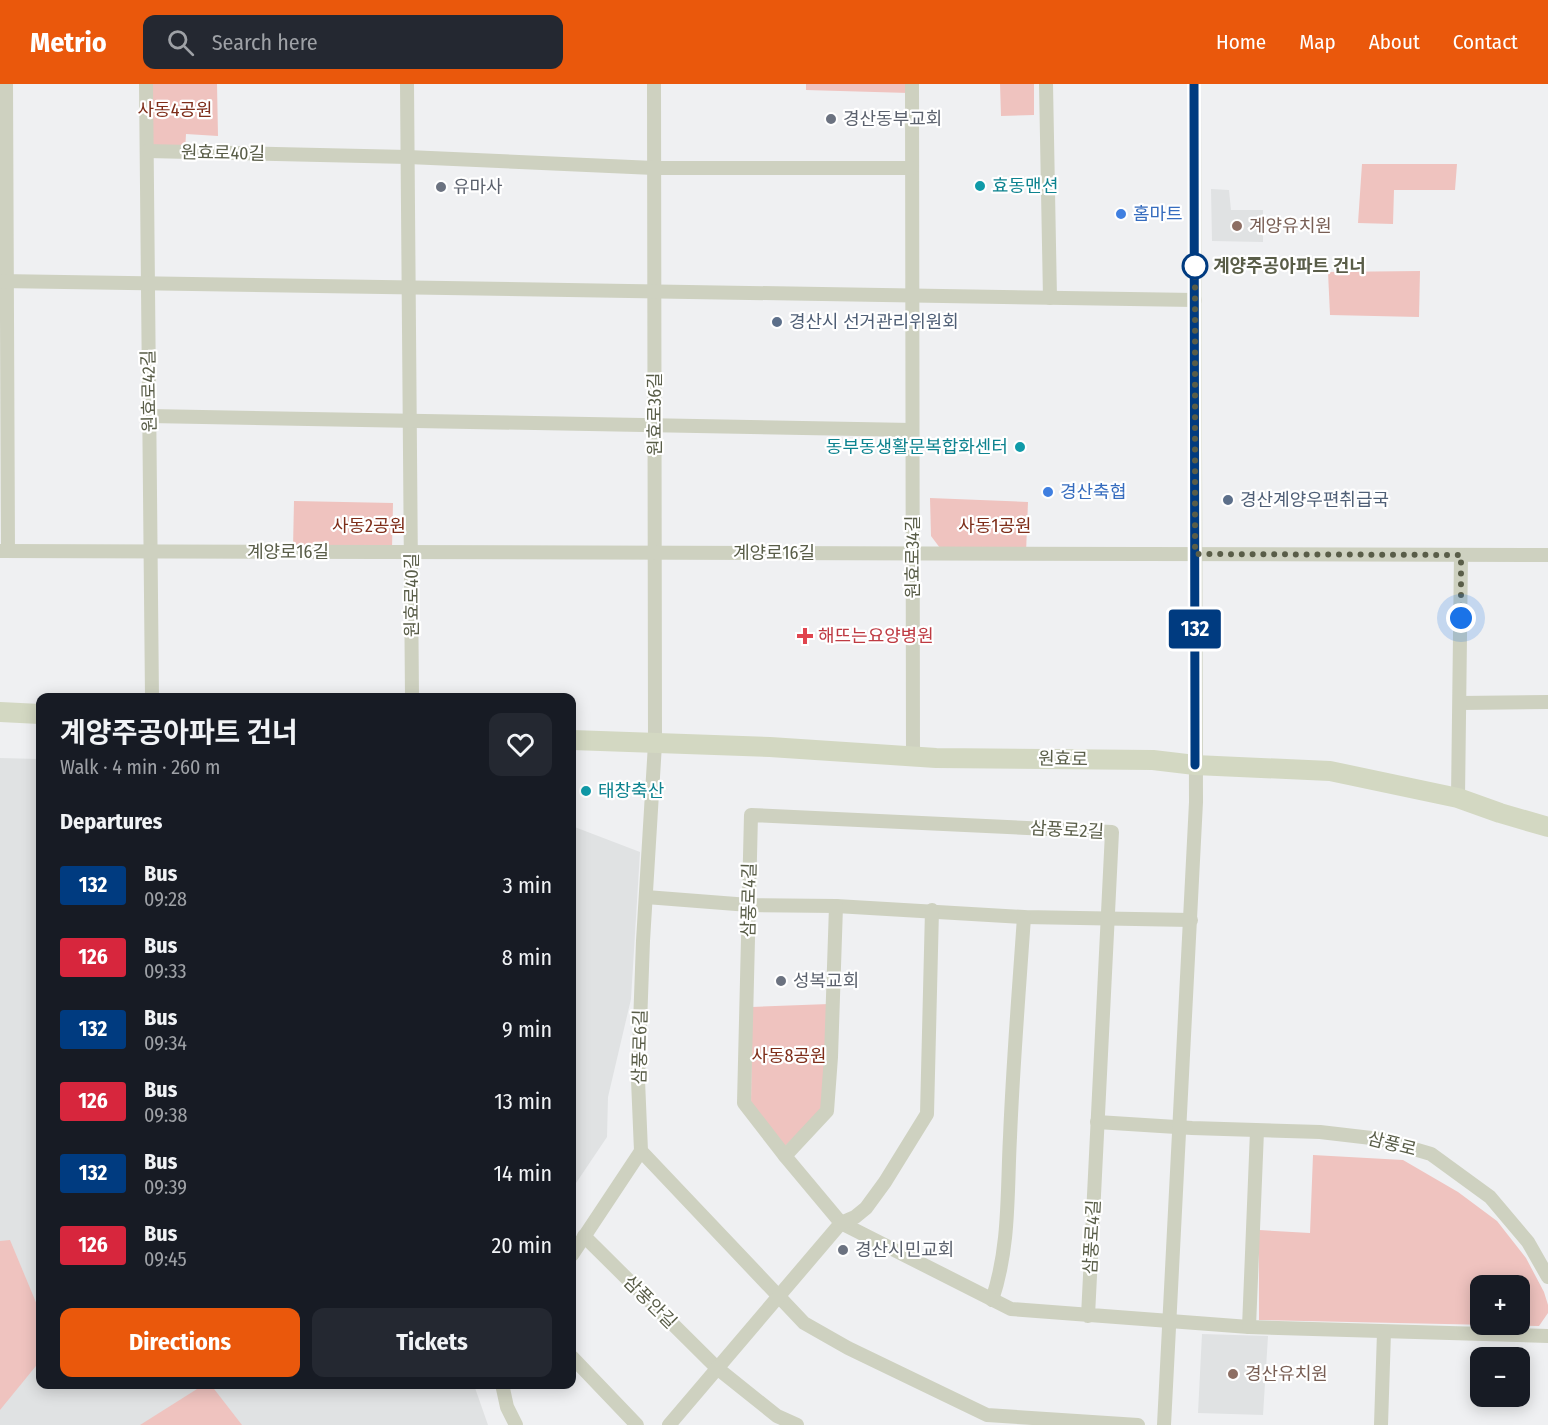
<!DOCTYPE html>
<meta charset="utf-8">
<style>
body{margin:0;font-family:"Fira Sans Condensed","Noto Sans KR",sans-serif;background:#242831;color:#f1f3f6;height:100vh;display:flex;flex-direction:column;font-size:22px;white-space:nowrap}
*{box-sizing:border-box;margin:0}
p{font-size:20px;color:#9ea1a6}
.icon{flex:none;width:33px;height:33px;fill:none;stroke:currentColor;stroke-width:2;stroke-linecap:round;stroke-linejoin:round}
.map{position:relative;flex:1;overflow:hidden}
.details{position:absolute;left:36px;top:609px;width:540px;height:696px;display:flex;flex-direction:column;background:#171b24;border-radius:12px;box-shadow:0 3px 15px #0003}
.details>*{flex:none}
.badge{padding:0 12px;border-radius:4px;font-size:21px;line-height:39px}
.tools{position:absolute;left:1470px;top:1191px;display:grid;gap:12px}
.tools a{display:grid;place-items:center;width:60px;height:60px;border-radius:12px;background:#171b24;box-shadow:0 3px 15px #0003;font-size:30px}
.you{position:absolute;width:30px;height:30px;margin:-15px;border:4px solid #fff;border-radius:50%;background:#1a73e8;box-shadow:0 0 0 9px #1a73e833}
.map>.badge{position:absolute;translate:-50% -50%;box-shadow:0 0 0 3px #fff}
h2{padding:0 24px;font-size:22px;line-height:54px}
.round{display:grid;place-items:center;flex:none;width:63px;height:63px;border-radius:12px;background:#242831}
.overview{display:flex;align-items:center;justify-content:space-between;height:102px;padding:0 24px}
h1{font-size:28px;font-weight:700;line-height:45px}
.cta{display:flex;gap:12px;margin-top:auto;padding:12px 24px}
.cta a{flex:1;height:69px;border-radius:12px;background:#ea580c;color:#fff;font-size:24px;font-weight:700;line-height:69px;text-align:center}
.cta a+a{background:#242831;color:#f1f3f6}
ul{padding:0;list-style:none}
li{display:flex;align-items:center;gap:18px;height:72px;padding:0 24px}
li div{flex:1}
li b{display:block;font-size:22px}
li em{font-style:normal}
li .badge{min-width:66px;font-weight:700;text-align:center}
header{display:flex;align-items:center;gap:36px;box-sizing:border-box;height:84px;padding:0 30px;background:#ea580c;color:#fff}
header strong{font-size:28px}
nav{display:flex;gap:33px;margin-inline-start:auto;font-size:21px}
.search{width:420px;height:54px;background:#242831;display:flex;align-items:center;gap:15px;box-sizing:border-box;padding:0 21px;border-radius:12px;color:#9ea1a6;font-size:22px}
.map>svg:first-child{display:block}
</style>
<header>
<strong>Metrio</strong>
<div class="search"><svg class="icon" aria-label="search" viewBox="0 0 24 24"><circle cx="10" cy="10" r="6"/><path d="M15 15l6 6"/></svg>Search here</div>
<nav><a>Home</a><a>Map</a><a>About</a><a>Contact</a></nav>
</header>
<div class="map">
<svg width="1548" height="1341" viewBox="0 0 1548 1341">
<rect width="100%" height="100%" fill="#eff0f2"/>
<g fill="#e0e2e3">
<polygon points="1211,105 1229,106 1231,126 1263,126 1263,158 1212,157"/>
<polygon points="0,674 40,675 40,1300 474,1301 488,1341 0,1341"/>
<polygon points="572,742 640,768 631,915 608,1013 607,1053 572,1105"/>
<polygon points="1202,1250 1268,1252 1263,1331 1198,1329"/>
</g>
<g fill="#efc3bf" fill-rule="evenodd">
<polygon points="149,0 217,0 218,52 186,50 185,67 148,65"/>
<polygon points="806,0 909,0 909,9 806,6"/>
<polygon points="1000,0 1034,0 1034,31 1001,32"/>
<polygon points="1362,80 1457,80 1455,106 1394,106 1393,140 1358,139"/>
<polygon points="1420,187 1419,233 1330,231 1328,188"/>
<polygon points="930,414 1028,418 1026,469 940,464 931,452"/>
<polygon points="294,417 393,419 392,465 293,464"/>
<polygon points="829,920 823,1025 784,1063 751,1021 752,923"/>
<path d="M 1313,1071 L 1403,1076 L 1458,1108 L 1497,1137 L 1526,1174 L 1544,1208 L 1548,1221 L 1548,1229 L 1539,1242 L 1259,1236 L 1259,1146 L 1310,1149 ZM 1480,1202 L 1520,1202 L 1520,1240 L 1480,1240 Z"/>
<polygon points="10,1156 40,1228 40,1277 0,1326 0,1157"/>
<polygon points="205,1300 211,1301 242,1341 140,1341"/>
</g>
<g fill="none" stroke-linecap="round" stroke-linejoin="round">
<g stroke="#ced1c0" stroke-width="14">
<polyline points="6,0 8,467"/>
<polyline points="146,0 152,614"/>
<polyline points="407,0 412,614"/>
<polyline points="654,0 655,660 643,857 638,996 641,1067 804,1239 848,1264 987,1331 1138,1341"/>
<polyline points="912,0 913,673"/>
<polyline points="1046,0 1050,214"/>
<polyline points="147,67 408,73 654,84 912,84"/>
<polyline points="0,197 1195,216"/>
<polyline points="149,332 912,346"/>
<polyline points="0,467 1548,471"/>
<polyline points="1460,619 1548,618"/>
<polyline points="1458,714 1461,471"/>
<polyline points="646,813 749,821 836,822 1024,833 1191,836"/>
<polyline points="1097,1038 1192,1044 1320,1048 1380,1055 1431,1070 1490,1113 1528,1158 1548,1193"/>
<polyline points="785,1072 827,1027 831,973 836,822"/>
<polyline points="584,1152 717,1284 777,1332 797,1341"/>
<polyline points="572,1171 641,1067"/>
<path d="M 992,1216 C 1010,1163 1007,1108 1010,1053 C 1013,979 1019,906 1024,833"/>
<polyline points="1088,1232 1112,748 751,731 744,1019 785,1072 841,1139 1011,1225 1249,1243 1548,1252"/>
<polyline points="1249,1243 1257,1047"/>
<polyline points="572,1273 637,1341"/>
<polyline points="502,1300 507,1323 516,1341"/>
<polyline points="669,1341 841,1139 855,1133 866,1124 885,1098 927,1030 932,826"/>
<polyline points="1164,1341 1196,718 1194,0"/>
<polyline points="1381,1341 1384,1248"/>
</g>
<g stroke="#d3d8c2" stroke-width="20">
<polyline points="0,628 40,630"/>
<polyline points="572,656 770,663 936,674 1153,676 1195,681 1330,687 1458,714 1500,729 1548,743"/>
</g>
</g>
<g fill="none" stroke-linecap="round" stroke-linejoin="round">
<defs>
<polyline id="line" points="1194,0 1195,681"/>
</defs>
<use href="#line" stroke="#fff" stroke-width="14"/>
<use href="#line" stroke="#003b80" stroke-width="9"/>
<polyline stroke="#595d48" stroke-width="6" stroke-dasharray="0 10.8" points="1195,182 1195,470 1461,471 1461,534"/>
</g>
<g fill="#6b7280" stroke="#fff" stroke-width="2">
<circle cx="831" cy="35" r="6"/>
<circle cx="441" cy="103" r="6"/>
<circle cx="781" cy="897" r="6"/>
<circle cx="843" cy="1166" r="6"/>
</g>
<g fill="#0f9aa8" stroke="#fff" stroke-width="2">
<circle cx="980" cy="102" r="6"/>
<circle cx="1020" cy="363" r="6"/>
<circle cx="586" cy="707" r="6"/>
</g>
<g fill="#3f7fe0" stroke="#fff" stroke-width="2">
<circle cx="1121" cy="130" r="6"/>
<circle cx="1048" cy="408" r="6"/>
</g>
<g fill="#8d6e63" stroke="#fff" stroke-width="2">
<circle cx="1237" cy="142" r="6"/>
<circle cx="1233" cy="1290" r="6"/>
</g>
<circle fill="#fff" stroke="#003b80" stroke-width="3" cx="1195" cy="182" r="12"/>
<g fill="#5c6f8a" stroke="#fff" stroke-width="2">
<circle cx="777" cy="238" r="6"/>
<circle cx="1228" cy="416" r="6"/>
</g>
<path fill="#e0444e" stroke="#fff" stroke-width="2" d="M802 543h6v6h6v6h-6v6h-6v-6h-6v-6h6z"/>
<g text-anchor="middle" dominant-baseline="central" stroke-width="4.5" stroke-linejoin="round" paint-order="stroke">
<g font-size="18" fill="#7e2d19" stroke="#fff">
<text x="175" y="26">사동4공원</text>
<text x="369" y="442">사동2공원</text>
<text x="995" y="442">사동1공원</text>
<text x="789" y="972">사동8공원</text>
</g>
<g font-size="18" fill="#5b616d" stroke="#fff" text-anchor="start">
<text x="843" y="35">경산동부교회</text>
<text x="453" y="103">유마사</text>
<text x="793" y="897">성복교회</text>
<text x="855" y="1166">경산시민교회</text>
</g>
<g font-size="18" fill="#595d48" stroke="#fff">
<text transform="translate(223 69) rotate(1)">원효로40길</text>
<text transform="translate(149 307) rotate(-91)">원효로42길</text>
<text transform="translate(655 330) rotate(-90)">원효로36길</text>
<text x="288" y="468">계양로16길</text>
<text x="774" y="469">계양로16길</text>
<text transform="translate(913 473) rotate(-90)">원효로34길</text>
<text transform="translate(412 511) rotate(-90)">원효로40길</text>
<text transform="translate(1063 675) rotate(1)">원효로</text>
<text transform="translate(1067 746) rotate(3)">삼풍로2길</text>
<text transform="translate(749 816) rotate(-89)">삼풍로4길</text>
<text transform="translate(640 963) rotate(-89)">삼풍로6길</text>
<text transform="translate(1392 1060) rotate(14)">삼풍로</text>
<text transform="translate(1092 1153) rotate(-87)">삼풍로4길</text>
<text transform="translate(650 1218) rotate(45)">삼풍안길</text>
</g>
<g font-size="18" fill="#0d838f" stroke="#fff" text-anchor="start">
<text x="992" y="102">효동맨션</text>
<text x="1008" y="363" text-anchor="end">동부동생활문복합화센터</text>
<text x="598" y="707">태창축산</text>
</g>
<g font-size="18" fill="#366cbe" stroke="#fff" text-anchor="start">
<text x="1133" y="130">홈마트</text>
<text x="1060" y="408">경산축협</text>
</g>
<g font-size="18" fill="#785e54" stroke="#fff" text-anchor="start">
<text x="1249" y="142">계양유치원</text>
<text x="1245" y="1290">경산유치원</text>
</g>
<g font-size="18" font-weight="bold" fill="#595d48" stroke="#fff" text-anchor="start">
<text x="1213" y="182">계양주공아파트 건너</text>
</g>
<g font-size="18" fill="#4e5e75" stroke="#fff" text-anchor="start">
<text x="789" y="238">경산시 선거관리위원회</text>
<text x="1240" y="416">경산계양우편취급국</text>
</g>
<g font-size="18" fill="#be3a42" stroke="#fff" text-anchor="start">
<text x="818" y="552">해뜨는요양병원</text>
</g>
</g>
</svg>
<div class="tools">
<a>+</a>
<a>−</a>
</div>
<div class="you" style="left:1461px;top:534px"></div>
<b class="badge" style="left:1195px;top:545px;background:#003b80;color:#fff">132</b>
<section class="details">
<div class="overview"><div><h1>계양주공아파트 건너</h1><p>Walk · 4 min · 260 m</p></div><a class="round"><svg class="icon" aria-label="heart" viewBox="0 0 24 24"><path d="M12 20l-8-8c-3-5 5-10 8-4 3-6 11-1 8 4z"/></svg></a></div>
<h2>Departures</h2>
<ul>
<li><span class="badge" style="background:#003b80;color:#fff">132</span><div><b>Bus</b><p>09:28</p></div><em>3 min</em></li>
<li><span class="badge" style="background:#d7263d;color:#fff">126</span><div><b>Bus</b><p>09:33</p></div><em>8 min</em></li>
<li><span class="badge" style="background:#003b80;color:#fff">132</span><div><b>Bus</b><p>09:34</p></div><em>9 min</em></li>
<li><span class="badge" style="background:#d7263d;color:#fff">126</span><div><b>Bus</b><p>09:38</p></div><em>13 min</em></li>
<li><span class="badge" style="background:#003b80;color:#fff">132</span><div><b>Bus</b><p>09:39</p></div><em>14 min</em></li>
<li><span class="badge" style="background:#d7263d;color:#fff">126</span><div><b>Bus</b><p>09:45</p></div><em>20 min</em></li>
</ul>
<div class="cta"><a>Directions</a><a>Tickets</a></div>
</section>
</div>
